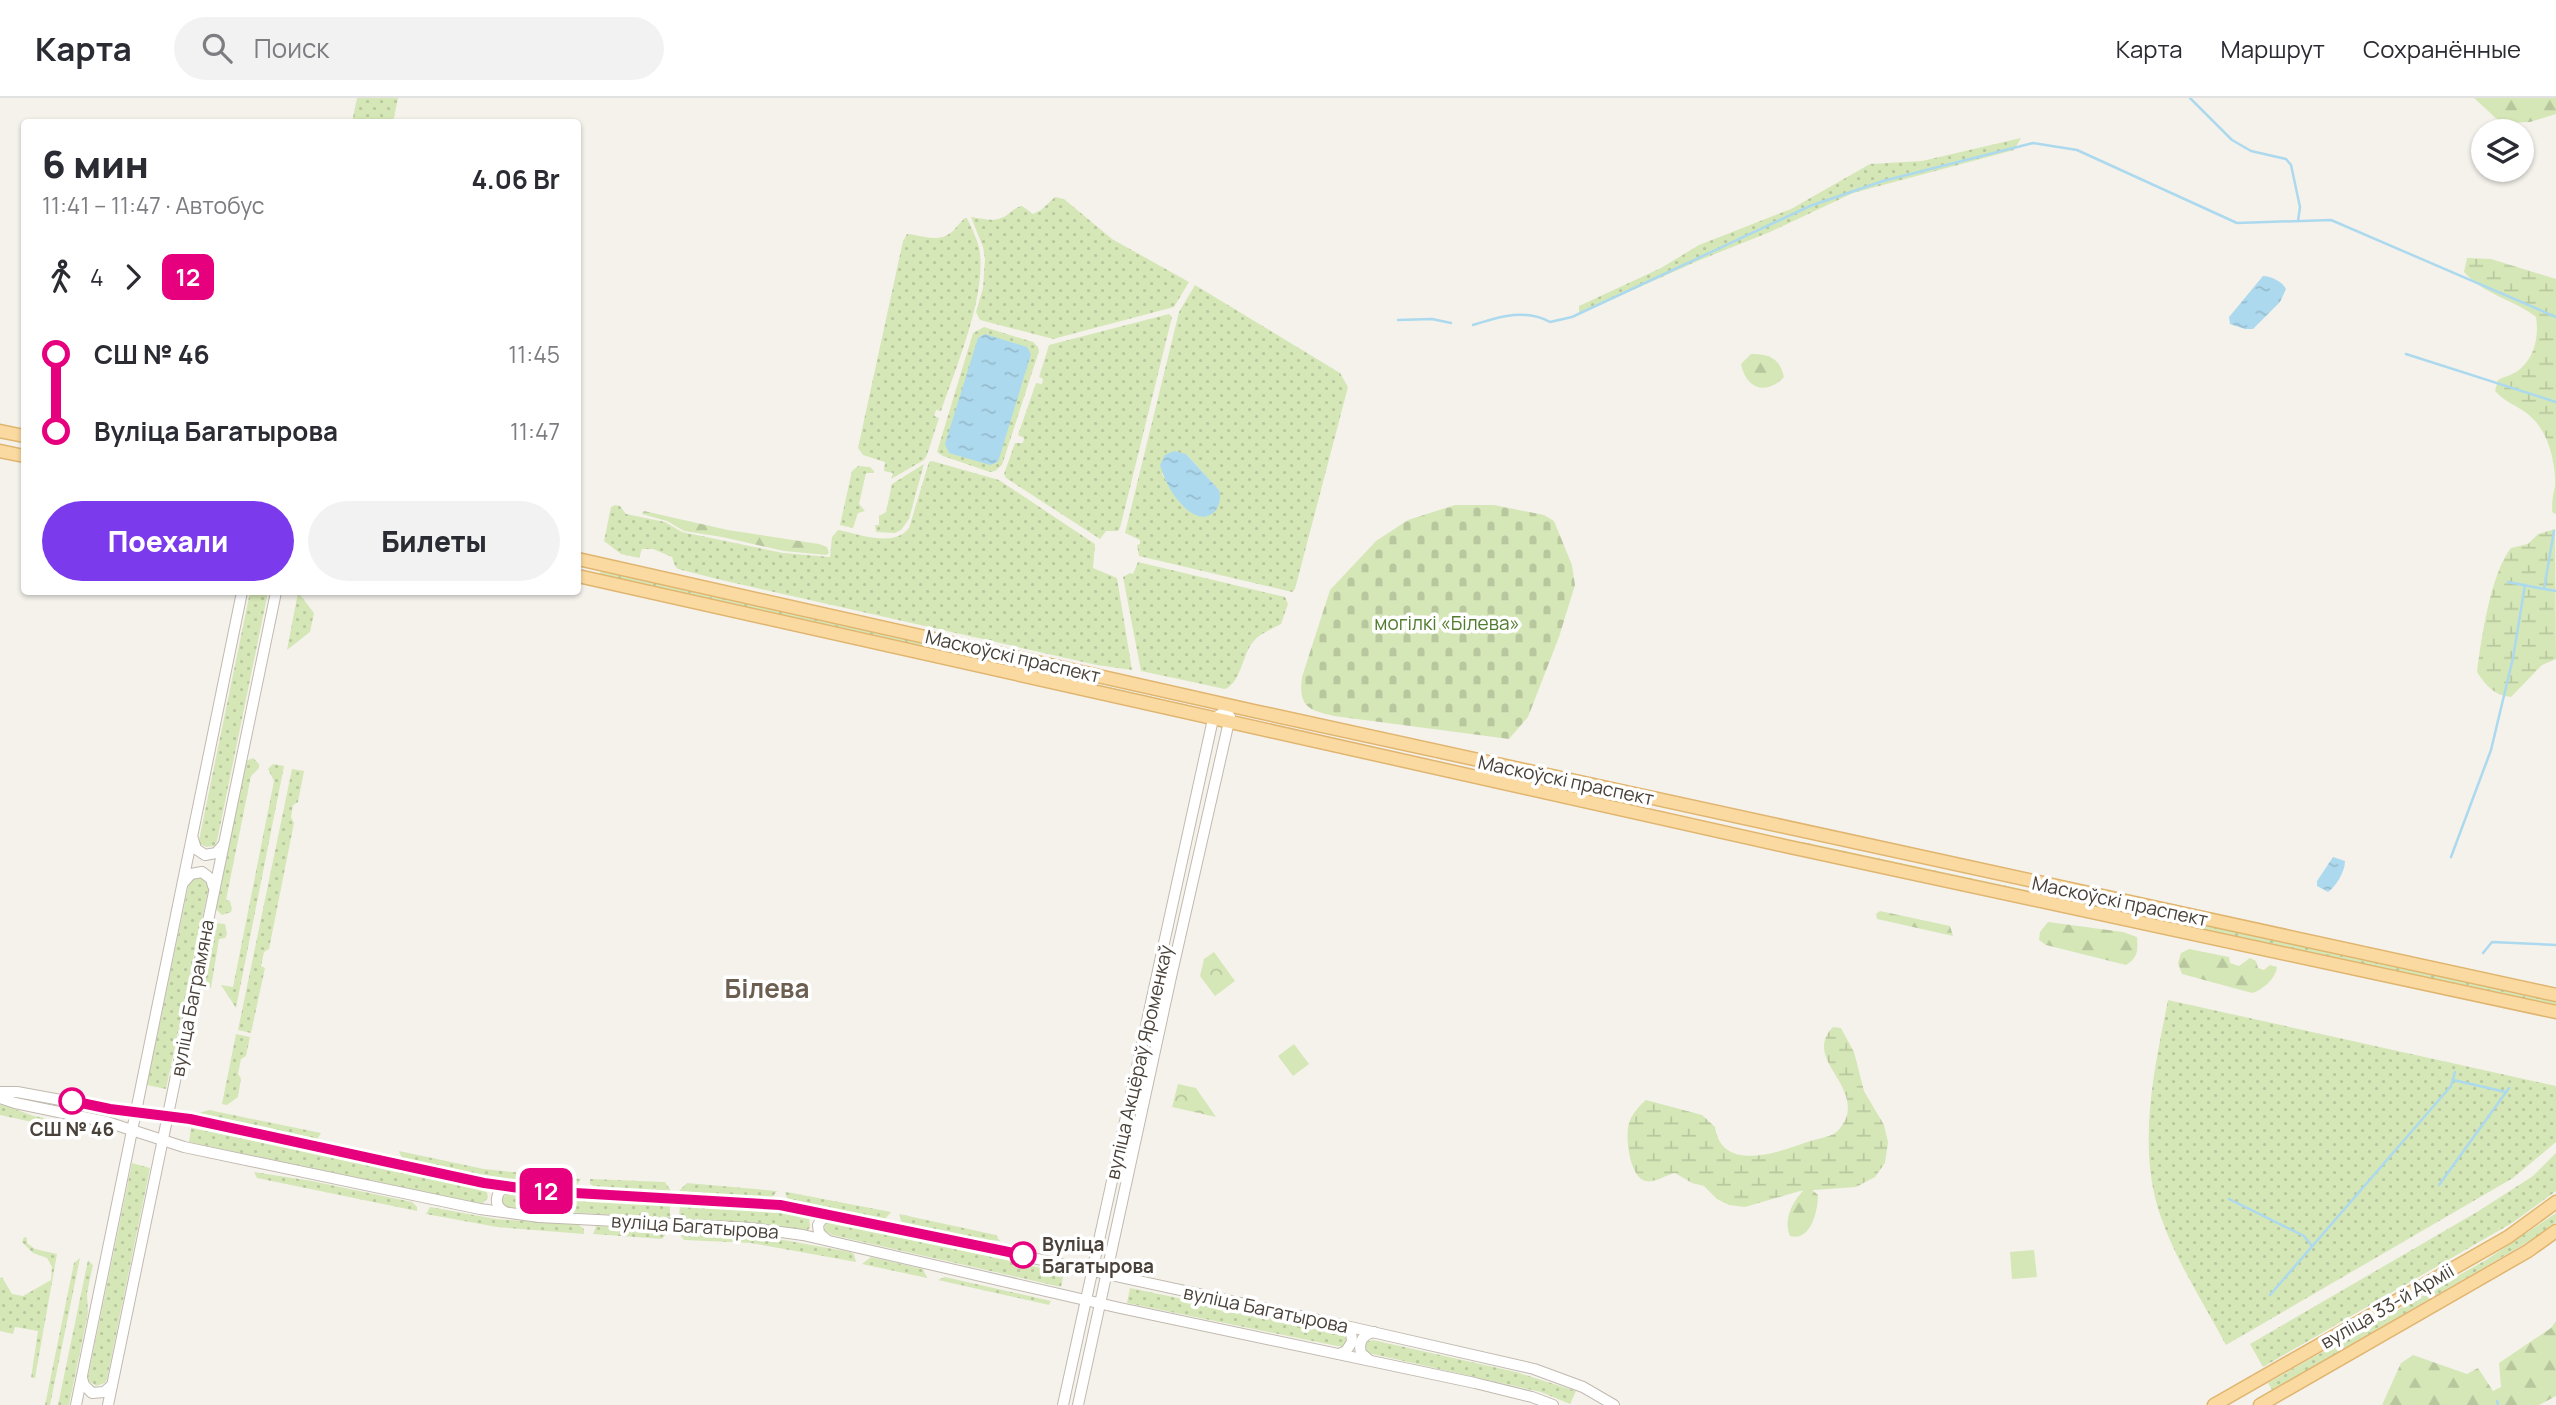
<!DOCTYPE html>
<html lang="ru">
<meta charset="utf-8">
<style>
body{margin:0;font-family:Manrope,sans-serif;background:#f2f2f3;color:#2b2b33;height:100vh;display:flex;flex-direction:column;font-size:26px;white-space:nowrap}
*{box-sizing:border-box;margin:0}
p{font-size:23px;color:#7c7c81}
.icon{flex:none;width:38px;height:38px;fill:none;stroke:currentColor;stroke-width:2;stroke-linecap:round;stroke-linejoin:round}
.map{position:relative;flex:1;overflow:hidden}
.sheet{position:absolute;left:21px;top:21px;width:560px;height:476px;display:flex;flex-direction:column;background:#fff;border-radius:7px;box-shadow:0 2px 5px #0004}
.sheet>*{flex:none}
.badge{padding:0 14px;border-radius:10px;font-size:24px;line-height:46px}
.buttons{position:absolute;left:2471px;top:21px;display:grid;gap:14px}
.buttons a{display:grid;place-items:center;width:63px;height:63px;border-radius:50%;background:#fff;box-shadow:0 2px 5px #0004;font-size:35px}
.map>.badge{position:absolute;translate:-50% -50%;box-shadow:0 0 0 4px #fff}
.legs{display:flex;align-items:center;gap:10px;height:77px;padding:0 21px;font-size:23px}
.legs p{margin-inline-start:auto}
.head{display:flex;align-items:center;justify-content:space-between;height:119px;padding:0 21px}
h1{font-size:38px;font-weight:800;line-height:52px}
.button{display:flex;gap:14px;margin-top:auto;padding:14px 21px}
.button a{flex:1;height:80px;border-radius:42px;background:#7c3aed;color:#fff;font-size:28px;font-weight:800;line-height:80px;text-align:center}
.button a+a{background:#f2f2f3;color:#2b2b33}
ul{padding:0 21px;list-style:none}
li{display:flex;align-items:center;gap:24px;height:77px;font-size:26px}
li i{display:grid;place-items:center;width:10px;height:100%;margin:0 9px;background:currentColor}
li i::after{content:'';width:18px;height:18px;margin:-9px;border:5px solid;border-radius:50%;background:#fff}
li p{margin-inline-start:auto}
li:first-child i{background:linear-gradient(#0000 50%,currentColor 0)}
li:last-child i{background:linear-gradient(currentColor 50%,#0000 0)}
header{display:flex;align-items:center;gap:42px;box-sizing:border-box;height:98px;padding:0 35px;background:#fff;border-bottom:2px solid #e1e1e2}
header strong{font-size:33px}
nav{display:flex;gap:38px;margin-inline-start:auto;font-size:24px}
.search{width:490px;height:63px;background:#f2f2f3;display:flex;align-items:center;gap:18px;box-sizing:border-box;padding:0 24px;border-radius:38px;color:#7c7c81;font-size:26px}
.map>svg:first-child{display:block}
</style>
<header>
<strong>Карта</strong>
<div class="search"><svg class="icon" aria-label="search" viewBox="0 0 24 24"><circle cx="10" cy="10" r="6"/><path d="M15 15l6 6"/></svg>Поиск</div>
<nav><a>Карта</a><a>Маршрут</a><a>Сохранённые</a></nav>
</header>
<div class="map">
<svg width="2556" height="1307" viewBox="0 0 2556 1307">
<defs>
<pattern id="grass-dots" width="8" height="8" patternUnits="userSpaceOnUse" patternTransform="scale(1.75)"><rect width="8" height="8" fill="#d5e7b7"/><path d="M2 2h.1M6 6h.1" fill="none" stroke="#b8c79e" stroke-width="1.8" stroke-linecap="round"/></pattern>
<pattern id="forest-firs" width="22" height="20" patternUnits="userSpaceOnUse" patternTransform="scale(1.75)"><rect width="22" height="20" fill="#d5e7b7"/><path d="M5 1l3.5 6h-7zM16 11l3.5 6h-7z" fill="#b8c79e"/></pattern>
<pattern id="wetland-marsh" width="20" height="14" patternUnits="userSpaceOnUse" patternTransform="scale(1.75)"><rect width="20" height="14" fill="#d5e7b7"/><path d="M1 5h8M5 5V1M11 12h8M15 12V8" fill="none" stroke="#b8c79e"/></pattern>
<pattern id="cemetery-stones" width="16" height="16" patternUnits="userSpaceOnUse" patternTransform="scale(1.75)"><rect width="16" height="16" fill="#d5e7b7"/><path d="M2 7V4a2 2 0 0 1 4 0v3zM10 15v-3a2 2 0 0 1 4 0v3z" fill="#b8c79e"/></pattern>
<pattern id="park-crowns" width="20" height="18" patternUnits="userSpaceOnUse" patternTransform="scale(1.75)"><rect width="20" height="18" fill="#d5e7b7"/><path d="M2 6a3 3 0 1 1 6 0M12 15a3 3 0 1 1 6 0" fill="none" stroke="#b8c79e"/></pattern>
<pattern id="water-ripples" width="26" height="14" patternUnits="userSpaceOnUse" patternTransform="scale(1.75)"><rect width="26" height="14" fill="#acd9ee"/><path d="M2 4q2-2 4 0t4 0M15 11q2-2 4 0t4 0" fill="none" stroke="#96bbcd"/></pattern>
</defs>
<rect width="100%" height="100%" fill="#f5f2ec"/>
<g fill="url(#grass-dots)" fill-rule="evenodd">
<polygon points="357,0 398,0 393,24 352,24"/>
<polygon points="2021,40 2014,52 1853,95 1770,134 1700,162 1579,216 1579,208 1661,170 1699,147 1791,111 1870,66 1922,63"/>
<path d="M 1055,99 L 1064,101 L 1112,141 L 1189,184 L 1174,209 L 1053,241 L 980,222 L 976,214 L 983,190 L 985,161 L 983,149 L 971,119 C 979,120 993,124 1001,120 C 1010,117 1012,110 1022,108 L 1033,116 L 1041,112 Z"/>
<path d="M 965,120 L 967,120 C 972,131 979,144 980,156 C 985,201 956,269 941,313 L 936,312 L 934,318 L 939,320 L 927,357 L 924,362 L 891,381 L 893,375 L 884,373 L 885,364 L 863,357 L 858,350 L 903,143 L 907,136 C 922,137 939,146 953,133 C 957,129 960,124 965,120 Z"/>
<path d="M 1195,187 L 1340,275 L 1348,289 L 1295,491 L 1292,494 L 1139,458 L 1137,447 L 1140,446 L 1140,442 L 1125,435 L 1179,214 ZM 1186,356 L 1219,392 L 1198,418 L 1181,406 L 1162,376 Z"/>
<polygon points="1169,216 1172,219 1120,430 1118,433 1106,433 1100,441 1006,380 1004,376 1015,345 1023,345 1024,340 1018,337 1036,285 1042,286 1043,281 1039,279 1049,247"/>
<polygon points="984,229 1033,244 1038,249 1039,253 1002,367 995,373 990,374 943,358 937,354 973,235"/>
<path d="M 932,363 L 999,382 L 1095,446 L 1093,470 L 1117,480 L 1132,572 L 1097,567 L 717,481 L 678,471 L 675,468 L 672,459 L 653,451 L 642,451 L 639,460 L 621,456 L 604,443 L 611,409 L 615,407 L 620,408 L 626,416 L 665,424 L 682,434 L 783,455 L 830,459 L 832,439 L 838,432 C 859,436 894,450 909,430 L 929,364 Z"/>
<polygon points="924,366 909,421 901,432 895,435 876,434 875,427 879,427 879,418 886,414 892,386"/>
<polygon points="858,368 870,369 874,373 874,375 866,375 859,406 865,413 858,415 853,430 840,427 852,373"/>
<path d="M 1138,464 L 1285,499 L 1288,506 L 1281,526 C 1271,531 1259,536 1253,544 C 1242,557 1241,585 1225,591 L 1141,573 L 1123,479 L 1130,475 L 1133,476 Z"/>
<polygon points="602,472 1188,607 1187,610 599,476"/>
<polygon points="250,494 268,494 217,743 214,748 206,749 200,746 199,742"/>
<polygon points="298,494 314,515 310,534 287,552"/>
<polygon points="253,660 259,666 259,670 251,678 226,802 230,803 232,811 231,814 222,817 216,811 246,663"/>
<polygon points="273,666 284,668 236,910 221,887 233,889 274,683 268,671"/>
<polygon points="292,671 304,673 298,704 293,707 291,719 294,725 269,851 264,854 261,868 265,870 251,935 238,932"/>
<polygon points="1803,744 2146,818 2146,822 1802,747"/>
<polygon points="199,777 208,784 209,788 166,991 147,987 189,785 191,780"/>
<polygon points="2192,824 2556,903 2556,910 2190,830"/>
<polygon points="215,825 225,826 227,836 225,840 219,841 211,890 203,888 212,828"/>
<path d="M 2168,902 L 2556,988 L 2556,1044 L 2513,1080 L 2226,1247 C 2202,1202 2169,1152 2156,1103 C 2139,1037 2155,968 2168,902 Z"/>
<polygon points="236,936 250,939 246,958 241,961 238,976 241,980 238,999 227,1007 222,1006"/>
<polygon points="0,1006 34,1018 99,1031 96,1038 0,1017"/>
<polygon points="209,1012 321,1035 316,1043 310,1042 271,1030 199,1015"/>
<polygon points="191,1030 483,1090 487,1094 488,1100 482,1106 189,1044"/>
<polygon points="399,1053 484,1071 581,1081 577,1087 482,1078 402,1061"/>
<polygon points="2556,1055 2556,1093 2512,1125 2263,1269 2250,1246 2477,1114 2533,1078"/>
<polygon points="132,1065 150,1070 107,1281 105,1285 96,1288 89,1283 88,1279"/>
<polygon points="254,1074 312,1083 412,1104 417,1109 417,1113 257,1080"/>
<polygon points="590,1081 665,1084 671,1093 595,1089 590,1086"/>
<polygon points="687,1085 777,1093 772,1100 679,1093"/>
<polygon points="785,1094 792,1095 891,1114 884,1122 792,1103 787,1100"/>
<polygon points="508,1095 545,1100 670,1106 670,1121 509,1110 502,1105 503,1100"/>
<polygon points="680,1107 805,1117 809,1120 810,1129 808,1132 802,1132 679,1121"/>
<polygon points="430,1109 496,1121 579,1127 584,1131 584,1136 497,1129 426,1116"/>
<polygon points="2556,1115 2556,1124 2535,1140 2272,1292 2268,1285 2486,1162"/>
<polygon points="899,1116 996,1137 1000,1143 968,1140 902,1126"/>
<polygon points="829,1123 1064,1175 1061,1189 832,1137 824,1132 826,1124"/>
<polygon points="596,1128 668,1132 667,1135 662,1141 593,1136"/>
<polygon points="677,1133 767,1139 850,1154 854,1156 856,1164 751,1145 684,1142"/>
<polygon points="24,1139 27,1140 27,1145 35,1151 57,1156 35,1280 31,1280 38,1233 15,1229 13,1236 0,1233 0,1180 2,1179 12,1196 23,1198 51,1182 52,1169 47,1160 33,1155 22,1144"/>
<polygon points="871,1159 923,1171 927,1180 862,1166"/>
<polygon points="80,1160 50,1307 45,1307 74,1165"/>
<polygon points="88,1162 93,1167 87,1195 88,1215 69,1307 58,1307"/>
<polygon points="945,1179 1051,1203 1049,1207 938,1182"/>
<polygon points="1130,1190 1347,1235 1350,1239 1344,1249 1337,1248 1127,1205"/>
<polygon points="1373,1242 1516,1274 1576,1293 1570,1306 1541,1294 1368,1255 1365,1252 1366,1244"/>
</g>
<g fill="url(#forest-firs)">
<polygon points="2474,0 2556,0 2556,16 2530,24 2501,25"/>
<path d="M 1751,256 C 1769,256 1780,260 1784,279 C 1766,298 1746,291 1741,266 Z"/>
<polygon points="644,413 728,432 819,446 827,449 829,455 826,457 784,453 722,439 684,433 667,423 642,416"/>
<polygon points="1880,813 1950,828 1953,838 1877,821 1876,816"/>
<path d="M 2048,824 L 2123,834 L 2137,839 C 2138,852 2138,860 2126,867 L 2046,847 L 2039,842 L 2040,834 Z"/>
<path d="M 2189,851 L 2229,859 L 2230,865 L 2239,868 L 2250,860 L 2256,863 L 2258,870 L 2264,872 L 2270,867 L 2277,869 C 2276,880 2263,892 2252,895 L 2182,876 L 2178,865 L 2181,855 Z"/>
<path d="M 1804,1092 L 1812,1092 L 1818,1097 C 1818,1112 1811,1144 1790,1138 C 1783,1122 1792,1104 1804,1092 Z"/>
<polygon points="2556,1223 2556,1298 2539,1307 2382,1307 2401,1265 2413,1257 2467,1276 2478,1270 2493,1293 2501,1289 2499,1265 2551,1230"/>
</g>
<g fill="url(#wetland-marsh)">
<path d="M 2467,160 L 2491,161 L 2556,181 L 2556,416 L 2553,415 C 2551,405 2553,398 2555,388 C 2556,367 2549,337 2534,322 C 2523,309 2506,306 2495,293 L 2498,282 C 2505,278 2513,277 2519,272 C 2535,259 2539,238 2536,219 C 2513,201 2484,197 2464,174 Z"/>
<path d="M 2555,431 L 2556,561 L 2542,567 L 2511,599 C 2494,597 2486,588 2477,574 C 2481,542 2491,474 2511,450 L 2528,446 L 2538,436 Z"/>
<path d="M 1833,929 L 1841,930 L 1854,954 L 1864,993 L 1884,1027 L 1888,1044 L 1885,1065 L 1875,1079 L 1856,1089 L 1800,1093 L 1745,1109 L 1729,1107 L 1717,1101 L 1704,1088 L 1692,1085 L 1675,1075 C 1665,1077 1653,1087 1643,1082 C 1629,1075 1625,1038 1629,1025 C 1632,1016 1639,1008 1646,1002 L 1702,1017 L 1715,1029 C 1722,1076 1780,1054 1810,1043 C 1817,1041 1829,1039 1835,1035 C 1840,1032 1846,1022 1847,1017 C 1855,983 1804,959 1833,929 Z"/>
</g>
<path fill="url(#cemetery-stones)" d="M 1455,407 L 1494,407 L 1544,417 L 1554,423 L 1572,467 L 1575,487 L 1559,539 L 1528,619 L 1509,641 L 1334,618 C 1309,612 1298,609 1302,579 L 1330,492 L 1376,443 L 1408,422 Z"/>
<g fill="url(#park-crowns)">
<polygon points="1214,854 1235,883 1215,898 1200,878 1204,861"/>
<polygon points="1178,986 1196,990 1216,1019 1172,1009"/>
</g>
<g fill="#d5e7b7">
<polygon points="1294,946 1309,966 1293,978 1278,958"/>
<polygon points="2034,1152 2037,1179 2012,1181 2010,1154"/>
</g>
<g fill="url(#water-ripples)">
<path d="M 2263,178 C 2271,178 2283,184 2286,191 L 2280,204 L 2253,231 L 2245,231 L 2230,226 L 2229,219 Z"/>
<polygon points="985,236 1027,249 1031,256 998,364 990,367 949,355 945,346 978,240"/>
<path d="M 1174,353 L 1186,356 L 1219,392 C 1224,411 1208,427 1190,414 C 1175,403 1165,384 1160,367 L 1165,357 Z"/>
<path d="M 2333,759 L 2345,763 C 2345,774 2336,788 2328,794 L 2317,788 L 2317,783 Z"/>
</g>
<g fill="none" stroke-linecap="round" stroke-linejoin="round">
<g stroke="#acd9ee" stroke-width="2.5">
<polyline points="2190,0 2232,42 2251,53 2286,61 2291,67 2300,109 2298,123"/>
<polyline points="1398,222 1432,221 1451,225"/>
<path d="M 1473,227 C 1499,219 1525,210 1550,224 L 1572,219 L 1810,108 L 1883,83 L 2033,45 L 2077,52 L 2237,125 L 2331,122 L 2556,219"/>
<polyline points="2406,256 2556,304"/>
<polyline points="2554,433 2544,491 2556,493"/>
<polyline points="2508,484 2544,491"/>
<polyline points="2451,759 2491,652 2513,560 2525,487"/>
<polyline points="2483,855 2492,844 2556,847"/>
<polyline points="2453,982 2506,994"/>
<polyline points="2439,1087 2509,990"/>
<polyline points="2229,1101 2304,1138 2312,1148"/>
<polyline points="2270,1197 2451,988 2455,974"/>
<polyline points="2497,1303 2498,1307"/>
</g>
<defs>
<g id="tertiary">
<polyline points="193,741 196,751 205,757 216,755 223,747"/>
<polyline points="184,784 191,776 202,774 211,781 213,788"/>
<polyline points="0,994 17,994 110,1011 190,1021 484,1085 541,1093 748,1104 807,1111 1346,1228 1534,1271 1583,1289 1614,1307"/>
<polyline points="0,1000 15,1005 107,1024 184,1049 480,1111 539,1119 751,1130 803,1137 1120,1210 1475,1285 1532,1299 1553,1307"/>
<path d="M 505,1114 C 497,1110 494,1102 500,1093 L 510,1088"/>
<polyline points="827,1142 819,1135 818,1127 822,1121 832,1117"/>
<polyline points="1339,1256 1346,1253 1352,1244 1351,1233 1346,1228"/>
<path d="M 1369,1262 L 1361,1255 C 1358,1244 1363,1236 1374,1234"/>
<polyline points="82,1280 84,1287 92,1295 104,1294 111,1288"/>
<polyline points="76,1307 242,494"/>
<polyline points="108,1307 276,494"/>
<polyline points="1063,1307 1213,621 1232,609"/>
<polyline points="1078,1307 1171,879 1230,619"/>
</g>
<g id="primary">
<polyline points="0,333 24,338"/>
<polyline points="0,353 24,358"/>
<polyline points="578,461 1254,613 2556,897"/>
<polyline points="578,478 1785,748 2556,914"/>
<polyline points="2214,1307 2508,1139 2556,1104"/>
<polyline points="2260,1307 2528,1153 2556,1133"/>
</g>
</defs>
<use href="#tertiary" stroke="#c1b9af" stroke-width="12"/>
<use href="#primary" stroke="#e0b570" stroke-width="15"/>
<use href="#tertiary" stroke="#fff" stroke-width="10"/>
<use href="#primary" stroke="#fadaa0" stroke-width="12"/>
</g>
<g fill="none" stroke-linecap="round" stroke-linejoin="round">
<defs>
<polyline id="line-1" points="72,1003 110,1011 190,1021 484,1085 541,1093 780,1107 1023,1157"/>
</defs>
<use href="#line-1" stroke="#fff" stroke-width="16"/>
<use href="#line-1" stroke="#e6007e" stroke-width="10"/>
</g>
<g fill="#fff" stroke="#e6007e" stroke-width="3.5">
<circle cx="72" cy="1003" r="12"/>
<circle cx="1023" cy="1157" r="12"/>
</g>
<g text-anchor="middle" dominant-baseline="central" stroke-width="7" stroke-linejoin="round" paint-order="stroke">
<g font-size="19" fill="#517b2e" stroke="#fff">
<text x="1447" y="525">могілкі «Білева»</text>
</g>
<g font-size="19" fill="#4a423a" stroke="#fff">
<text transform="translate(1013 558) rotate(13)">Маскоўскі праспект</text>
<text transform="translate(1566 682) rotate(12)">Маскоўскі праспект</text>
<text transform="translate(2120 803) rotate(12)">Маскоўскі праспект</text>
<text transform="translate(192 900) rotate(-79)">вуліца Баграмяна</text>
<text transform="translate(1139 964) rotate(-77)">вуліца Акцёраў Яроменкаў</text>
<text transform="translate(695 1128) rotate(4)">вуліца Багатырова</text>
<text transform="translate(2387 1208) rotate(-30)">вуліца 33-й Арміі</text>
<text transform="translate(1266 1211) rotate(12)">вуліца Багатырова</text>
</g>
<g font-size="19" font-weight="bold" fill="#4a423a" stroke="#fff">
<text x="72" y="1031">СШ № 46</text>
<text x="1042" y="1146" text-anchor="start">Вуліца<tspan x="1042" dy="22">Багатырова</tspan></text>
</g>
<g font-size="26" font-weight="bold" fill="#6c5f51" stroke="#fff">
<text x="767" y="890">Білева</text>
</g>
</g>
</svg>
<div class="buttons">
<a><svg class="icon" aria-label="layers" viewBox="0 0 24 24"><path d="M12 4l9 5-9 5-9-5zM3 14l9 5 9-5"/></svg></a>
</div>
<b class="badge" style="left:546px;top:1093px;background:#e6007e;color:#fff">12</b>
<section class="sheet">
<div class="head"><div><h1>6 мин</h1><p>11:41 – 11:47 · Автобус</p></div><b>4.06 Br</b></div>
<div class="legs"><svg class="icon" aria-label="walk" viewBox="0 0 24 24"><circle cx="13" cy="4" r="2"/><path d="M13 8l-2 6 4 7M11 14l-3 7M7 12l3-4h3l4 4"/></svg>4<svg class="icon" aria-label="forward" viewBox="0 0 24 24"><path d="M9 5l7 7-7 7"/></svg><b class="badge" style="background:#e6007e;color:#fff">12</b></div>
<ul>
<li><i style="color:#e6007e"></i><b>СШ № 46</b><p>11:45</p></li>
<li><i style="color:#e6007e"></i><b>Вуліца Багатырова</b><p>11:47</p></li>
</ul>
<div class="button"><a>Поехали</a><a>Билеты</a></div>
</section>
</div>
